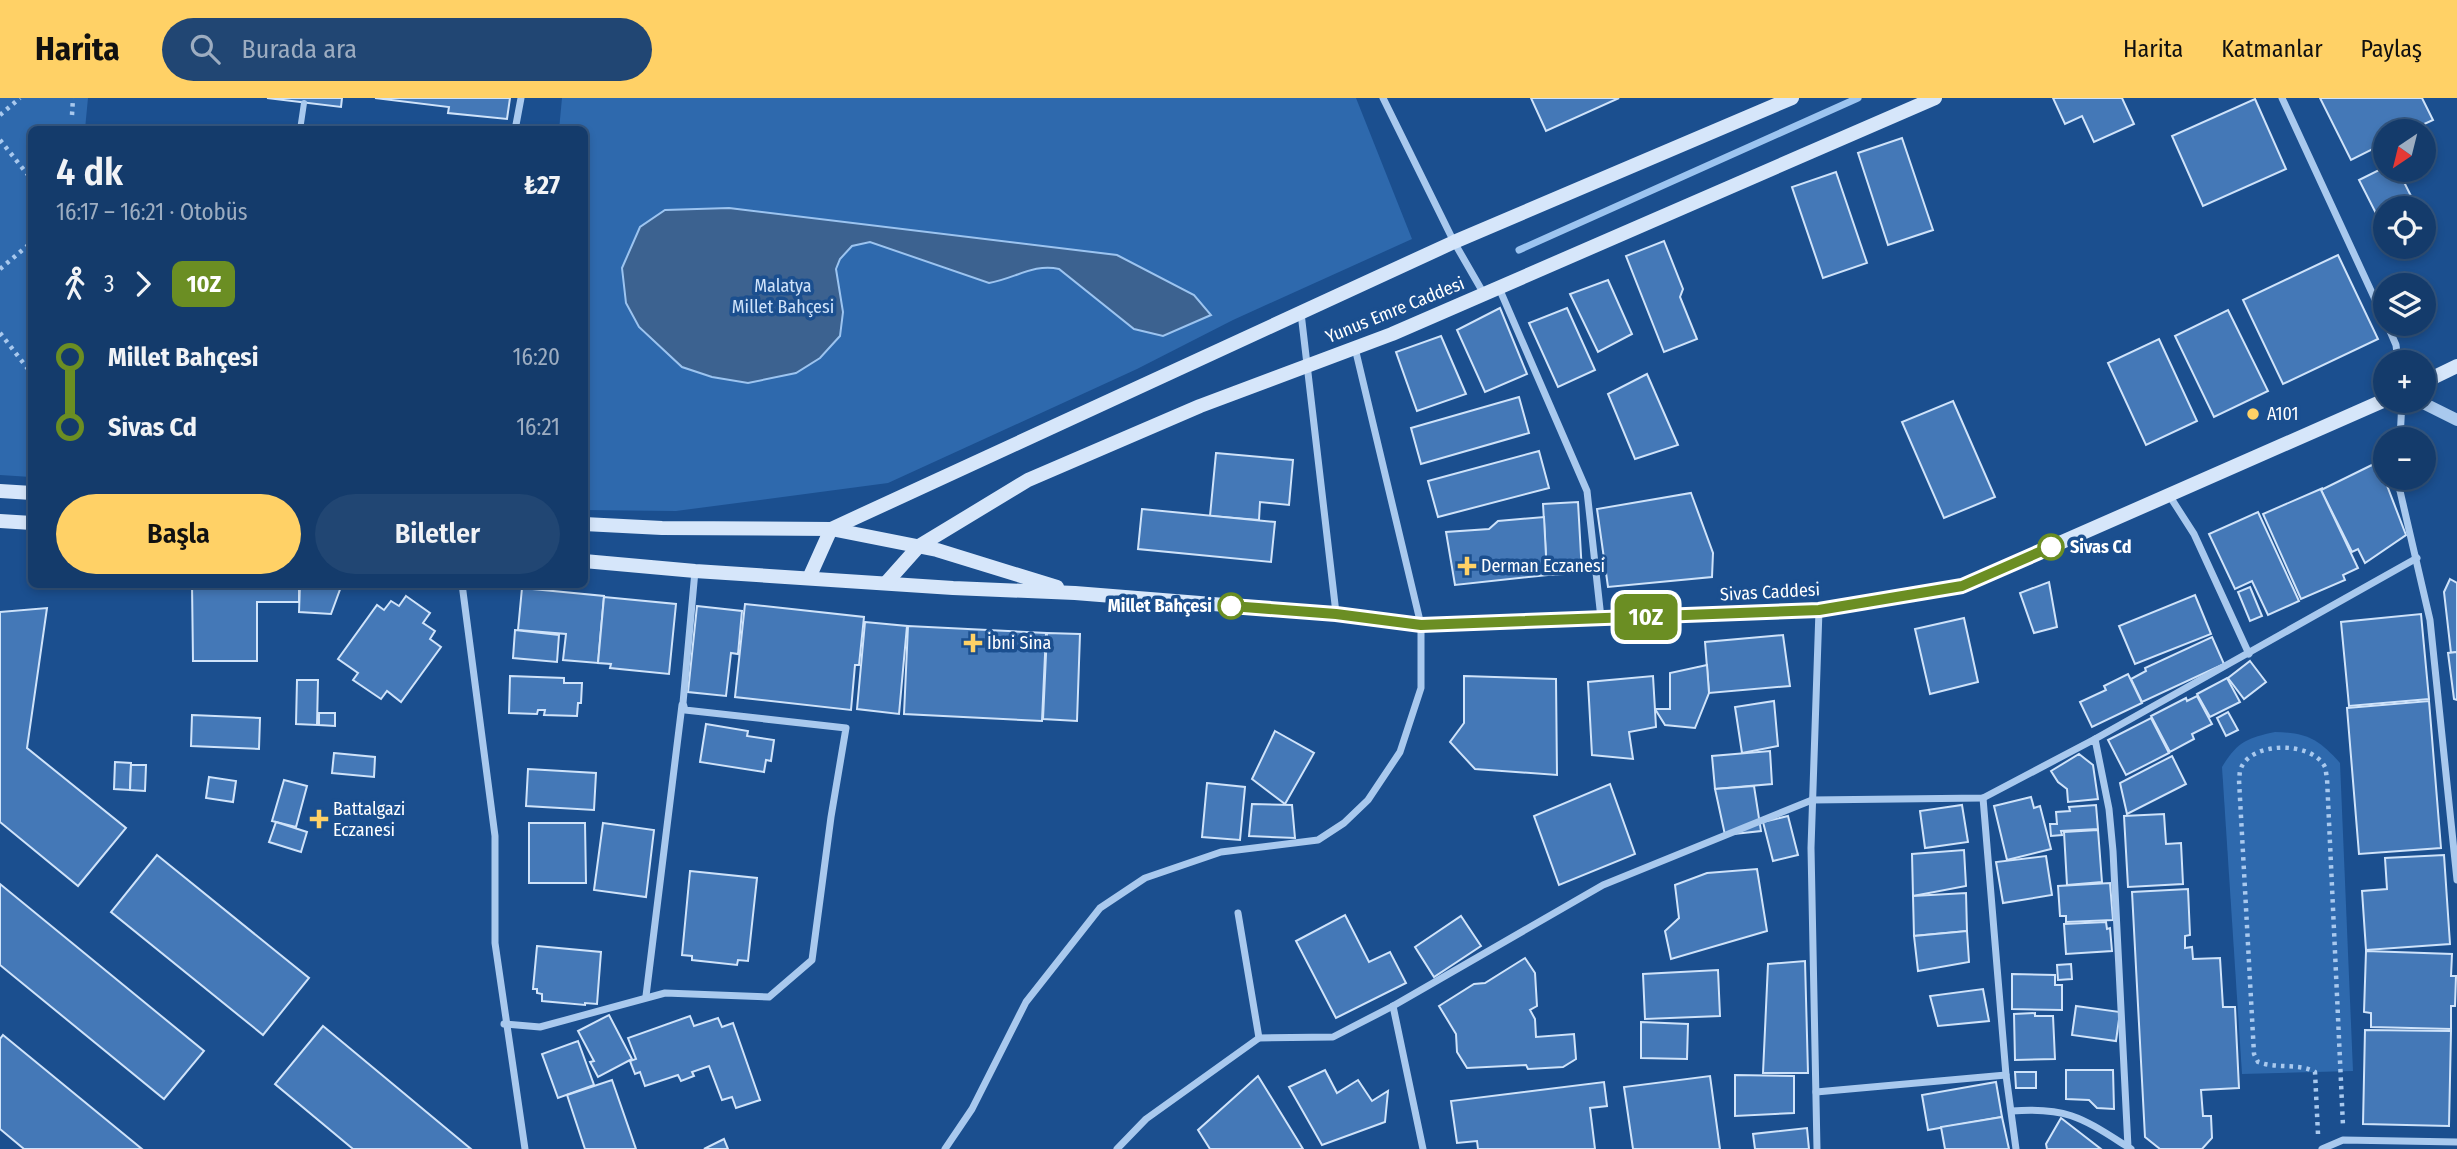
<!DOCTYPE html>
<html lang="tr">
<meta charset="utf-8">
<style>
body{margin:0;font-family:"Fira Sans Condensed",sans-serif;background:#214673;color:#f1f3f6;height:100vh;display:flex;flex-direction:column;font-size:26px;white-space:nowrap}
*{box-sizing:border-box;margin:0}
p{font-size:23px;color:#9dadc1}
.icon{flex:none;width:38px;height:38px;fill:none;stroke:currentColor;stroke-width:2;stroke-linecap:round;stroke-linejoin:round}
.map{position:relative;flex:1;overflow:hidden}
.details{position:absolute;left:28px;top:28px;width:560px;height:462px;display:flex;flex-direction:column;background:#143b6b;border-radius:10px;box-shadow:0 4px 10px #0003,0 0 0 2px #33557e}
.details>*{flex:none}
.badge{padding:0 14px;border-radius:10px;font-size:24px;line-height:46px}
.needle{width:46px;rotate:215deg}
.fabs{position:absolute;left:2373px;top:21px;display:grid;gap:14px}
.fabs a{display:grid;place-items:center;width:63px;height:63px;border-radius:50%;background:#143b6b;box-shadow:0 4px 10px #0003,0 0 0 2px #33557e;font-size:35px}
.map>.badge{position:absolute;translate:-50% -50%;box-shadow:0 0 0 4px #fff}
.legs{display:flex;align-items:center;gap:10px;height:77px;padding:0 28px;font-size:23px}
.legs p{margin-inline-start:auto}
.summary{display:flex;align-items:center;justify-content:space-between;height:119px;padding:0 28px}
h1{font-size:38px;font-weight:600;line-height:52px}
.cta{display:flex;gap:14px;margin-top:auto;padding:14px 28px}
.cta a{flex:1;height:80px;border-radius:42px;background:#ffd166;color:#111;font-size:28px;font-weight:600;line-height:80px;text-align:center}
.cta a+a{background:#214673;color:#f1f3f6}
ul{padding:0 28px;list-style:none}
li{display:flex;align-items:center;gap:24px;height:70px;font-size:26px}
li i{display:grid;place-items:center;width:10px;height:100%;margin:0 9px;background:currentColor}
li i::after{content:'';width:18px;height:18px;margin:-9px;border:5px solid;border-radius:50%;background:#143b6b}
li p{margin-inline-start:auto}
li:first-child i{background:linear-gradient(#0000 50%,currentColor 0)}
li:last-child i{background:linear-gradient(currentColor 50%,#0000 0)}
header{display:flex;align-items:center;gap:42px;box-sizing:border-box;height:98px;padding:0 35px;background:#ffd166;color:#111}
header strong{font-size:33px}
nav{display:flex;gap:38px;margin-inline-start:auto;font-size:24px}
.search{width:490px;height:63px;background:#214673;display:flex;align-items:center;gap:18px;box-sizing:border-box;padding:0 24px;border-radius:38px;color:#9dadc1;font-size:26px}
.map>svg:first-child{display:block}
</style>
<header>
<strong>Harita</strong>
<div class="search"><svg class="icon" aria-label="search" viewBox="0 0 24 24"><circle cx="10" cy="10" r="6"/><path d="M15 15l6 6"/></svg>Burada ara</div>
<nav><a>Harita</a><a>Katmanlar</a><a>Paylaş</a></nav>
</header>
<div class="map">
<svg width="2457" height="1051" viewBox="0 0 2457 1051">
<rect width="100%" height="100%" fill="#1b4f8f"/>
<g fill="#2e69ad">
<polygon points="0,0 88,0 85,31 32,32 31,379 0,377"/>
<polygon points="562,0 1356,0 1412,141 1233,222 1137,271 888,385 676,413 585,412 584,32 559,32"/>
<path d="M 2275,634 C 2308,635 2318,641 2340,665 L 2353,973 L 2242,976 L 2222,669 C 2237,644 2247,640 2275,634 Z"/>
</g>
<path fill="#3c6290" stroke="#9cc4f0" stroke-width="2" d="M 729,110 L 1117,157 L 1194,197 L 1211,217 L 1163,238 L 1134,231 L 1059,171 C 1034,165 1014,181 989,185 L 870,144 L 852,148 L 840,161 L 836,171 L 843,214 L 840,238 L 820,260 L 796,275 L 748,285 L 712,279 L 682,269 L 639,229 L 626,205 L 622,170 L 640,129 L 665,112 Z"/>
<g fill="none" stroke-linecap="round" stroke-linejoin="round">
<polyline stroke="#9cc4f0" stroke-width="7" points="1519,152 1858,0"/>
</g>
<g fill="#4478b7" stroke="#cfe3fa" stroke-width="2">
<polygon points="267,0 342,0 341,9"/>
<polygon points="375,0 510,0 507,21 448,15 449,9"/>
<polygon points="1531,0 1619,0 1546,33"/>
<polygon points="2053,0 2122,0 2134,26 2094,44 2082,18 2065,26"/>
<polygon points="2320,0 2422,0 2433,22 2409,33 2385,33 2385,45 2351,62"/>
<polygon points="2255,1 2286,71 2203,108 2172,38"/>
<polygon points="1902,40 1933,132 1888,147 1858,55"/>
<polygon points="2385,69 2385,72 2398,72 2417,110 2385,110 2385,133 2359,82"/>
<polygon points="1836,74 1867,165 1823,180 1792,89"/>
<polygon points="1664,143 1683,191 1680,199 1697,241 1664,254 1626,158"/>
<polygon points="2338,157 2378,241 2283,286 2243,202"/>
<polygon points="1608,182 1632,236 1598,254 1570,196"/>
<polygon points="1500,210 1527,276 1485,294 1457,232"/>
<polygon points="1567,210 1595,272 1558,289 1529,225"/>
<polygon points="2228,212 2268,293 2214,319 2175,238"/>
<polygon points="1441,238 1466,296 1417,313 1396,254"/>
<polygon points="2159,241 2197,323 2146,347 2108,265"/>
<polygon points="1647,276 1678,347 1635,361 1608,296"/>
<polygon points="1519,299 1529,335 1421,366 1411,330"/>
<polygon points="1953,303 1995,399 1944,420 1902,324"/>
<polygon points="1539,353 1549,390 1438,419 1428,383"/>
<polygon points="1216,355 1293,362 1289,407 1260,404 1259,422 1210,418"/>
<polygon points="2378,364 2406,437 2365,465 2358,451 2352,454 2321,392"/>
<polygon points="2323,390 2321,392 2358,470 2343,477 2345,482 2301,501 2263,416"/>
<polygon points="1691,395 1713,455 1712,479 1608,489 1597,411"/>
<polygon points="1578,404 1582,475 1547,477 1543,406"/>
<polygon points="1142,411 1275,424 1271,464 1138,451"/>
<polygon points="2258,414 2299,503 2268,517 2252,483 2235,491 2209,436"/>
<polygon points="1544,419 1547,477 1455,487 1446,434 1489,431 1498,423"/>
<polygon points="2450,481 2457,485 2457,554 2451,555 2444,494"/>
<polygon points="2049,484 2057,529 2034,535 2020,495"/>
<polygon points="192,486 299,486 299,504 257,504 257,563 193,563"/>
<polygon points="300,486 342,486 331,516 299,514"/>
<polygon points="2250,489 2262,518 2250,523 2238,494"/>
<polygon points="522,490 604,498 598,565 563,562 566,536 518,532"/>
<polygon points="2195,497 2211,536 2135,566 2119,528"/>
<polygon points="406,498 430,515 423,525 435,533 430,541 441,549 401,604 387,593 381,601 353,582 358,575 338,561 377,507 384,512 391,503 399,508"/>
<polygon points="604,499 676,506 669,576 610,570 611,566 598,565"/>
<polygon points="745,506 864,519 859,567 855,567 851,612 735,599"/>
<polygon points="697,508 742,513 738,556 731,555 726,598 688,594"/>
<polygon points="47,510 27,650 126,730 78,788 0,724 0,514"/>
<polygon points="2421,516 2429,601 2349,608 2341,524"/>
<polygon points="1964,520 1978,584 1930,596 1915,531"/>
<polygon points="865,524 907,528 899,616 857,611"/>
<polygon points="908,528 1046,535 1042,623 904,616"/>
<polygon points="515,532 559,537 557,564 513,560"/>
<polygon points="1047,535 1080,536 1077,623 1043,621"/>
<polygon points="1783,537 1790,588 1709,595 1705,544"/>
<polygon points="2212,539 2224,566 2142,604 2131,581 2146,573 2145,570"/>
<polygon points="2457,554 2457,602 2454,601 2448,555"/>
<polygon points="2250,563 2266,584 2244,601 2228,580"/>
<polygon points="1707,567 1709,595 1695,630 1665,627 1655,611 1670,611 1670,575"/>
<polygon points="2128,576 2142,605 2092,629 2080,604 2106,592 2104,588"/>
<polygon points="510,578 564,580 564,585 582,585 581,605 578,605 577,618 544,617 545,612 538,612 537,616 509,615"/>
<polygon points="1464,578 1556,581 1557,677 1475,671 1450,644 1464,625"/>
<polygon points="1653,578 1656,629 1629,634 1633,661 1592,657 1588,584"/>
<polygon points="2227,580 2240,604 2210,619 2197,596"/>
<polygon points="297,582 318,582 317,627 296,626"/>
<polygon points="2197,598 2212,626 2192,636 2194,641 2170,654 2151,618 2186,600 2187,603"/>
<polygon points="1774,603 1778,648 1742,655 1735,609"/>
<polygon points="2429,603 2441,750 2359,756 2347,610"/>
<polygon points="2228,614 2238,632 2226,638 2217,620"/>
<polygon points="319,615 335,615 335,628 319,627"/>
<polygon points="192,617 260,620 259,651 191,648"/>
<polygon points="2151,620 2169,655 2126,677 2108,642"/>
<polygon points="706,626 748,633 747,638 774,642 771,663 766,662 764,674 700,664"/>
<polygon points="1275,633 1314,655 1285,706 1252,681"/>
<polygon points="1770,653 1772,686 1715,691 1712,658"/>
<polygon points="334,655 375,659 374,679 332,675"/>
<polygon points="2079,656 2093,667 2098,701 2068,704 2067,691 2058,684 2051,673"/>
<polygon points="2172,658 2186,686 2127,716 2120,685"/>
<polygon points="115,664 131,665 130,692 114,691"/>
<polygon points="131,667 146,667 145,693 130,692"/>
<polygon points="528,671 596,675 594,712 526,708"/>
<polygon points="209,679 236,683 233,704 206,700"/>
<polygon points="284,682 307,688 296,729 272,723"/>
<polygon points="1207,685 1245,689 1240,742 1202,739"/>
<polygon points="1610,686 1635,756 1559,787 1534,718"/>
<polygon points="1754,688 1761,733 1725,737 1715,691"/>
<polygon points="2031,699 2034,710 2040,708 2051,751 2007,762 1994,708"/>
<polygon points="1252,706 1292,707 1295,740 1249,738"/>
<polygon points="1962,707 1968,744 1925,750 1920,713"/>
<polygon points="2096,707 2098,731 2061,733 2062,737 2051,738 2050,726 2057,726 2056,714 2070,713 2069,709"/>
<polygon points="2164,716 2166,746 2181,745 2183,786 2128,789 2124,718"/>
<polygon points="1788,718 1798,757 1773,763 1763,724"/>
<polygon points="276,724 307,734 301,754 269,744"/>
<polygon points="529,725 585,725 586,785 529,785"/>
<polygon points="603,725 654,732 646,799 594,792"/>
<polygon points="2098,732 2102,784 2067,787 2064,734"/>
<polygon points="1964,752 1966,788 1913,798 1912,756"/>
<polygon points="157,757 309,880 263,937 111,814"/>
<polygon points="2444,757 2450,846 2366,852 2362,793 2387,791 2385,760"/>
<polygon points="2046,758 2052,797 2003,805 1996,764"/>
<polygon points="1757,771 1767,833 1671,861 1665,833 1679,820 1675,787 1707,775"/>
<polygon points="690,773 757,780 748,863 738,862 737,867 692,862 692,858 682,857"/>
<polygon points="2110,785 2113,822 2066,824 2066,818 2060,818 2058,788"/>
<polygon points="0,786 204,953 164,1001 0,867"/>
<polygon points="2188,791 2190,837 2185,838 2185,850 2192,849 2193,861 2220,860 2223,909 2235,909 2239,990 2201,992 2203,1018 2211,1018 2212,1040 2202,1051 2160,1051 2145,1039 2132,794"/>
<polygon points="1966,795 1967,833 1914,838 1913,798"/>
<polygon points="1345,817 1369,864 1390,854 1406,885 1336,920 1296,843"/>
<polygon points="1461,818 1481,848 1434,879 1415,849"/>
<polygon points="2106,824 2107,831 2110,830 2112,853 2066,856 2064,826"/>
<polygon points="1967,833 1969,864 1918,873 1914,838"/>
<polygon points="537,848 601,854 597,906 585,905 585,907 542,903 542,896 537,895 537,891 533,891"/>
<polygon points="2366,853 2452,856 2451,878 2456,878 2455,908 2451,908 2451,931 2371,929 2371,915 2364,914"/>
<polygon points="1525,860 1535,875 1537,908 1530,912 1535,921 1536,939 1574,936 1576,961 1563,969 1528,971 1526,967 1467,970 1457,954 1456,936 1439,908 1474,886 1485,885"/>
<polygon points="1805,863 1808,975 1763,975 1768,866"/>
<polygon points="2071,866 2072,881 2058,882 2057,867"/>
<polygon points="1718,872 1720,918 1645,921 1643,876"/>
<polygon points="2012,876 2055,877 2055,887 2062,887 2062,912 2012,911"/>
<polygon points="1983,891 1989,923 1938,928 1930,898"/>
<polygon points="2076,908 2120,914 2116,943 2072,937"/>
<polygon points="2035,915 2035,918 2053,918 2055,961 2015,962 2014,916"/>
<polygon points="609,917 632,961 598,979 590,964 594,963 578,933"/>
<polygon points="690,918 694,928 718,920 722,929 733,925 760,1002 736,1010 732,999 722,1002 709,968 692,974 694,978 681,983 678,977 645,988 640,974 635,976 630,963 636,961 628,940"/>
<polygon points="1641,924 1688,926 1687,961 1641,960"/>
<polygon points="323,928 471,1051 353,1051 275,986"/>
<polygon points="2365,932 2451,933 2449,1028 2363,1026"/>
<polygon points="3,937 142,1051 24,1051 0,1031 0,941"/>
<polygon points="578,943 594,987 558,1000 542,956"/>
<polygon points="1325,972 1337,995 1358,982 1372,1003 1388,993 1385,1024 1322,1047 1289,989"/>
<polygon points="2066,972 2113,972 2114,1011 2097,1010 2089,1002 2066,1001"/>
<polygon points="2015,974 2036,974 2036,990 2016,990"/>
<polygon points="1735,977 1794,978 1794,1015 1735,1018"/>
<polygon points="1258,978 1303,1051 1210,1051 1198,1032"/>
<polygon points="1710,978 1720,1051 1633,1051 1624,989"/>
<polygon points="612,982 636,1051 585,1051 567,997"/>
<polygon points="1604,984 1607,1008 1590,1010 1595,1051 1478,1051 1477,1043 1457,1045 1451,1003"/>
<polygon points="1996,984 2002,1019 1928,1032 1922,997"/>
<polygon points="2002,1019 2009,1051 1945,1051 1941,1029"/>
<polygon points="2061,1020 2101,1051 2047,1051 2046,1046"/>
<polygon points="1807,1030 1809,1051 1755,1051 1753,1036"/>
<polygon points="724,1041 728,1051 704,1051"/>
</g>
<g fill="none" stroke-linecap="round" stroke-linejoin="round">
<g stroke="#a9c9ee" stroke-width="4.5" stroke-dasharray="3.5 5" stroke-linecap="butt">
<polyline points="0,17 20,0"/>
<polyline points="72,17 73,0"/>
<polyline points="0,42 32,82"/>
<polyline points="0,171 32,144"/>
<polyline points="0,235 32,276"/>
<path d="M 2318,1036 L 2315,974 C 2300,965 2276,971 2258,964 L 2254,956 L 2239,682 C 2240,678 2239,674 2241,670 C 2252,643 2312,643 2325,669 C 2326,672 2326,676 2327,680 L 2343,1028"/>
</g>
<g stroke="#a9c9ee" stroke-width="6">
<polyline points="70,30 78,32"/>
<polyline points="300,32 304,5"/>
</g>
<g stroke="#a9c9ee" stroke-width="7">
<polyline points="1383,0 1454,144 1484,196"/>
<polyline points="2282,0 2385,223"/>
<polyline points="515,32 521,0"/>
<polyline points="1499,190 1587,393 1601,520"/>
<polyline points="1301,215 1336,515"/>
<polyline points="2387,226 2396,247 2398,264"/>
<polyline points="2400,341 2402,303"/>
<polyline points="2397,380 2430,522 2457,782"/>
<polyline points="2169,397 2194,436 2249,556"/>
<polyline points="462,486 495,738 495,845 525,1051"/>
<polyline points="2095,641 2417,460"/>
<polyline points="1983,700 2006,977 2016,1051"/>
<polyline points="1238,815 1259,940"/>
<polyline points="646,898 682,607"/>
<polyline points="1393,908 1423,1051"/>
<polyline points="504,926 540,929 665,895 769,899 812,862 831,719 846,630 685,612 683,605 695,473"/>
<polyline points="1816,994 2006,977"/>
<path d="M 2012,1013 C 2068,1009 2082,1020 2128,1049"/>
<polyline points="945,1051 972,1011 1026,904 1100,810 1145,780 1221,754 1318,742 1344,725 1368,702 1400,654 1421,590 1421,527 1355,250"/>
<polyline points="1117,1051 1146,1021 1259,940 1333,939 1393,908 1603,787 1812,702 1983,700 2095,641 2109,711 2113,753 2128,1049 2131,1051"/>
<polyline points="1817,1051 1811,750 1819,512"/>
<polyline points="2322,1051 2343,1042 2457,1044"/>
</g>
<polyline stroke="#a9c9ee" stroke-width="12" points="2419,303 2457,322"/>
<g stroke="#d6e6fa" stroke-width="14">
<polyline points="2424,284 2457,268"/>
<polyline points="0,393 32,395"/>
<polyline points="0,423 32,425"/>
<polyline points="584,426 662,430 831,431 937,452 1057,489"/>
<polyline points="584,463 695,473 953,490 1075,495 1336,516 1421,527 1819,512 1962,488 2385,302"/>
<polyline points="809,480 831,431 1454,144 1792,0"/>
<polyline points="886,485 919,448 1028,382 1200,308 1392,236 1935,0"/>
</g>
</g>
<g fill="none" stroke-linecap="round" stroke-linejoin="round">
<defs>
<polyline id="line-1" points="1231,508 1336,516 1421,527 1819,512 1962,488 2051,449"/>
</defs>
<use href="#line-1" stroke="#fff" stroke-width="16"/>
<use href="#line-1" stroke="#6b8e23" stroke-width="10"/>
</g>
<g fill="#ffd166" stroke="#1b4f8f" stroke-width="2.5">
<circle cx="2253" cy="316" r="7"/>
<path d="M1463.5 457.5h7v7h7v7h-7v7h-7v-7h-7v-7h7z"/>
<path d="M969.5 534.5h7v7h7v7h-7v7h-7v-7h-7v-7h7z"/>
<path d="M315.5 710.5h7v7h7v7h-7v7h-7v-7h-7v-7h7z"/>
</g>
<g fill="#fff" stroke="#6b8e23" stroke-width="3.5">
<circle cx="2051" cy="449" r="12"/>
<circle cx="1231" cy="508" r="12"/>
</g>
<g text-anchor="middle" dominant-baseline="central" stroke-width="7" stroke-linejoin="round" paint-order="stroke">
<g font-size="18" fill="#cfe3fa" stroke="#1b4f8f">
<text x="783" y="188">Malatya<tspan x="783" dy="21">Millet Bahçesi</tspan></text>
</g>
<g font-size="18" fill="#fff" stroke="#1b4f8f">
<text transform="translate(1395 212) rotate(-22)">Yunus Emre Caddesi</text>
<text transform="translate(1770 494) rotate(-3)">Sivas Caddesi</text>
</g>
<g font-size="18" fill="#fff" stroke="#1b4f8f" text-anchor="start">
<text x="2267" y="316">A101</text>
<text x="1481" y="468">Derman Eczanesi</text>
<text x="987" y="545">İbni Sina</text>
<text x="333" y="711">Battalgazi<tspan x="333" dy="21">Eczanesi</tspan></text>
</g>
<g font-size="18" font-weight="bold" fill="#fff" stroke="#1b4f8f" text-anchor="start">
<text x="2070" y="449">Sivas Cd</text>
<text x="1212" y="508" text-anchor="end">Millet Bahçesi</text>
</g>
</g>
</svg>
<div class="fabs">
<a><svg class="needle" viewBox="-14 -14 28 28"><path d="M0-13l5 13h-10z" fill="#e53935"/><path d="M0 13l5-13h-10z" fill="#9dadc1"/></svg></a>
<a><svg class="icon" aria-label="locate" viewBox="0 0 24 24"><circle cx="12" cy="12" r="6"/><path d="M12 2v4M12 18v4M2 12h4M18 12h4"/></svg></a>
<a><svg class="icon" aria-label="layers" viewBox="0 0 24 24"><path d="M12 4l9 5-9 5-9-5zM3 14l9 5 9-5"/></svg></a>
<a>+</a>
<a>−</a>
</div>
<b class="badge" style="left:1646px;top:519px;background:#6b8e23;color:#fff">10Z</b>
<section class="details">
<div class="summary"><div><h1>4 dk</h1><p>16:17 – 16:21 · Otobüs</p></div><b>₺27</b></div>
<div class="legs"><svg class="icon" aria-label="walk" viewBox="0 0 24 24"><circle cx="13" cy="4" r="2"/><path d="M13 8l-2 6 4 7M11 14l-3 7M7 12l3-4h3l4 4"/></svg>3<svg class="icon" aria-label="forward" viewBox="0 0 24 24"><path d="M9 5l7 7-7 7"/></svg><b class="badge" style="background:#6b8e23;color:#fff">10Z</b></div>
<ul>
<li><i style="color:#6b8e23"></i><b>Millet Bahçesi</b><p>16:20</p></li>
<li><i style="color:#6b8e23"></i><b>Sivas Cd</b><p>16:21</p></li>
</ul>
<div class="cta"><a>Başla</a><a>Biletler</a></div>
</section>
</div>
